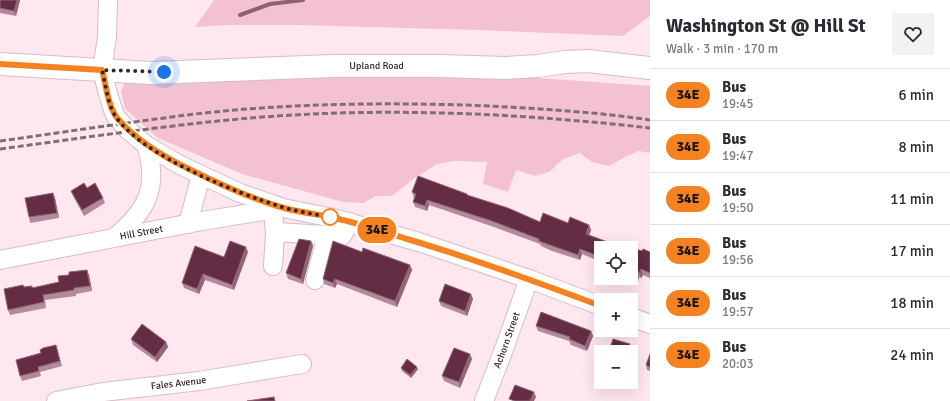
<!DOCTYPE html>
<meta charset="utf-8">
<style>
body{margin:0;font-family:Signika,sans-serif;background:#f2f2f3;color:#2b2b33;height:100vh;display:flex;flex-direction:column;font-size:15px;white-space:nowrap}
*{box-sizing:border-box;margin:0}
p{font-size:13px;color:#7c7c81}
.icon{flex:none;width:22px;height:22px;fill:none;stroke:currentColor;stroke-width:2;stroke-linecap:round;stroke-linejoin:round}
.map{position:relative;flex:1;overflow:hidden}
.panel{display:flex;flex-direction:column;background:#fff;width:300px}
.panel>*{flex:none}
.badge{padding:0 8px;border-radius:13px;font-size:14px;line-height:26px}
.controls{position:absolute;left:594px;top:241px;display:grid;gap:8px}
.controls a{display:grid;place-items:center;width:44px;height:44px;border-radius:0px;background:#fff;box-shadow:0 4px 16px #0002;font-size:20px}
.you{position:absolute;width:20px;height:20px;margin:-10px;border:3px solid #fff;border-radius:50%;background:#1a73e8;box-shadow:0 0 0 6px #1a73e833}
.map>.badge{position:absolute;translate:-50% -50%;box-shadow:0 0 0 2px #fff}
.round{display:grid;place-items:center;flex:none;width:42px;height:42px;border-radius:0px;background:#f2f2f3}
.overview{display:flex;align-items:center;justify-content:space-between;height:68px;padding:0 16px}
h1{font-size:19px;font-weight:800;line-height:30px}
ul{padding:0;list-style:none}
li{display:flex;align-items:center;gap:12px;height:52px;padding:0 16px;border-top:1px solid #e1e1e2}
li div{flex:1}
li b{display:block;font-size:15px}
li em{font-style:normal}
li .badge{min-width:44px;font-weight:700;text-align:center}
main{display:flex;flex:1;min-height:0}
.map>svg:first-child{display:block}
</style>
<main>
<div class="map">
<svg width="650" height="401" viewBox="0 0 650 401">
<rect width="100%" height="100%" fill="#ffe7ef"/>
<g fill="#f3c1d2">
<polygon points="214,0 650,0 650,16 623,36 478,30 296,25 230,25 195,27"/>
<polygon points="435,72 568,80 650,86 650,153 639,151 627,156 609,166 592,162 580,153 563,159 549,172 535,176 516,170 508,192 483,184 487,162 455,161 437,164 413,179 392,196 376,196 363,203 343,202 242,174 158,138 134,117 125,108 121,91 127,78"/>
</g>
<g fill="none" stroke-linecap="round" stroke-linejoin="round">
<polyline stroke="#906172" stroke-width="4" points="240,15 270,4 303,0"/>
<defs>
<g id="minor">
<polyline points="108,0 107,37 102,70 108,94 113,110 116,117 127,129 146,145 180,165 240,193 283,208 333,218 419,242 529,279 601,306"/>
<polyline points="188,224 201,175"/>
<polyline points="275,232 327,235 315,280"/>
<polyline points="327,235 342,236 350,222"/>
<path d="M 115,237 C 148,210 159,186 146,145"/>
<path id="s1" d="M 0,260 L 202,221 L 282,208"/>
<polyline points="273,266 275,232 274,221"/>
<polyline points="631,317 650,324"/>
<path id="s2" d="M 56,401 L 103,392 L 199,381 L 302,364"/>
<path id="s3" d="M 484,401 L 504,349 L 529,279"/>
</g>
<g id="major">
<path id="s4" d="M 0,64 L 151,73 L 332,66 L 441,66 L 505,68 L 538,66 L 565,62 L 588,61 L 650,68"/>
</g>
</defs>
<use href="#minor" stroke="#d8bcc5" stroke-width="20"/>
<use href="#major" stroke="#d8bcc5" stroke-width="24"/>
<use href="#minor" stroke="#fff" stroke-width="18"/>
<use href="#major" stroke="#fff" stroke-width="22"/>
<g stroke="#7f6f74" stroke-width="3" stroke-dasharray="6 3" stroke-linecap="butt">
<path d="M 0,141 C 65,132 130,122 195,114 C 293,103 391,102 490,106 C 543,109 597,112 650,120"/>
<path d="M 0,149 C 83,138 167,125 251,118 C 333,111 414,111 496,115 C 548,118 599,122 650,128"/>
</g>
</g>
<g fill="#b28a9a">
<polygon points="0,0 20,0 16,16 0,13"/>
<polygon points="87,188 103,198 105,203 84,216 73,196 71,191"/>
<polygon points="412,192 468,195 540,222 589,225 591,230 589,235 601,248 601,262 582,254 580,260 552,251 541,246 540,244 494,227 429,205 427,211 415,207 413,202 414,198"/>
<polygon points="53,193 55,198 59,218 30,223 29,217"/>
<polygon points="311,241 313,246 303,284 288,279 286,273"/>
<polygon points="631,248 642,251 650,252 650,278 643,275 641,278 639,277 638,281 630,278 631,278"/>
<polygon points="248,252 234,290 205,280 199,294 184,288 182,283 224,257"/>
<polygon points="362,252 410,265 412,270 397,307 337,284 335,288 324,284 323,279"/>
<polygon points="89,275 92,291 76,294 76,296 45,300 46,308 10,315 8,310 24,287 32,286 33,288"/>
<polygon points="473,299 467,316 441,306 439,301"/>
<polygon points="536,326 591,331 593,336 587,351 571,345 569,341 538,331"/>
<polygon points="131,339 166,342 168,347 157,362 133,345"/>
<polygon points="56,345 62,366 40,372 41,376 22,381 20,376 41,353"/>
<polygon points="650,354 650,371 647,370 646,365"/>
<polygon points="472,359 460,388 444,381 442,376"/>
<polygon points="401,368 418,369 411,378 402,371"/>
</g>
<g fill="#926577">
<polygon points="17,0 20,0 16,16 14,11"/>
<polygon points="53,193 55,198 59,218 57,213"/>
<polygon points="427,200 429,205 427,211 425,206"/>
<polygon points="589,225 591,230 588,239 586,234"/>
<polygon points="311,241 313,246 303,284 301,279"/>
<polygon points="246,247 248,252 234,290 232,285"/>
<polygon points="580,249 582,254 580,260 578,255"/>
<polygon points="410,265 412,270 397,307 395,301"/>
<polygon points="641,269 643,275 641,278 639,273"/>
<polygon points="87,270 89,275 92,291 90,286"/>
<polygon points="637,272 639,277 638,281 636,276"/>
<polygon points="203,274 205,280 199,294 197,289"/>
<polygon points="335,279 337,284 335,288 333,283"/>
<polygon points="471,294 473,299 467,316 465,311"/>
<polygon points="591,331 593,336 587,351 585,346"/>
<polygon points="166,342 168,347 157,362 155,357"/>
<polygon points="630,344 631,350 631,352 627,352"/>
<polygon points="470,354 472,359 460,388 459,382"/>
<polygon points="417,367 418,369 411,378 410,375"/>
<polygon points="534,392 536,397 534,401 530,401"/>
</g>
<g fill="#642d44" stroke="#926577">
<polygon points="0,0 17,0 14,11 0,8"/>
<polygon points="418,176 467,194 467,195 508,208 540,222 543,213 568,223 570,217 589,225 586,234 624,248 601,248 601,257 580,249 578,255 550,245 539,241 539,239 492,221 427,200 425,206 413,202 416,194 412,192"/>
<polygon points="84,183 87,188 95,183 103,198 82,210 71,191"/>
<polygon points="53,193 57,213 29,217 25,198"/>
<polygon points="299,239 311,241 301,279 286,273"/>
<polygon points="230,241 246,247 232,285 203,274 197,289 182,283 195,246 224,257"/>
<polygon points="333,241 362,252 363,248 410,265 395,301 335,279 333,283 323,279"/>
<polygon points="629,247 642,251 643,249 650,252 650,273 641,269 639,273 637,272 636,276 631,274 631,248 629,248"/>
<polygon points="87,270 90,286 74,288 74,290 43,295 44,302 8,310 4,289 23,285 24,287 32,286 32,288 59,282 58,276 69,275 69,272"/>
<polygon points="445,284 471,294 465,311 439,301"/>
<polygon points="541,312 591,331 585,346 569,339 570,337 536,326"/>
<polygon points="142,324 166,342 155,357 131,339"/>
<polygon points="613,339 630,344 627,352 610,352 609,351"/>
<polygon points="56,345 60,361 38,367 39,371 20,376 16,360 41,353 40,350 43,348"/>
<polygon points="454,348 470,354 459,382 442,376"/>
<polygon points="650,354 650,367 646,365"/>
<polygon points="407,359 417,367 410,375 401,368"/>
<polygon points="515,385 534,392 530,401 515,401 509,399"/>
<polygon points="274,397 275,401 247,401"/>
</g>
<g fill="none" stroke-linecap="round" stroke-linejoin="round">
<defs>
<path id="line" d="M 0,64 L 102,70 C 106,84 108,108 118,119 C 137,141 162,156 189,169 C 219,184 251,199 284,208 C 299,212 315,214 331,217 C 357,223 382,231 407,239 C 472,258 537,282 601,306"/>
</defs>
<use href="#line" stroke="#fff" stroke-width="9"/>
<use href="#line" stroke="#f58220" stroke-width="6"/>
<path stroke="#32272b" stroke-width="4" stroke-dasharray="0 7.2" d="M 164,72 L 102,70 C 106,85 107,104 116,117 C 143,156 236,193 282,207 C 298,212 316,214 333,218 L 330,217"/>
</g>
<circle fill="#fff" stroke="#f58220" stroke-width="2" cx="330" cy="217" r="8"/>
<g text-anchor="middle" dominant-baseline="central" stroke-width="4" stroke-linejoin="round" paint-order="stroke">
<g font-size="10" fill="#32272b" stroke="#ffe7ef">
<text stroke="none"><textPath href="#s4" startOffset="377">Upland Road</textPath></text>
<text stroke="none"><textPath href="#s1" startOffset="144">Hill Street</textPath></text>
<text stroke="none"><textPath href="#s3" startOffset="65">Achorn Street</textPath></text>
<text stroke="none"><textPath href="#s2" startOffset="124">Fales Avenue</textPath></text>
</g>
</g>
</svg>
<div class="controls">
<a><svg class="icon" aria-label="locate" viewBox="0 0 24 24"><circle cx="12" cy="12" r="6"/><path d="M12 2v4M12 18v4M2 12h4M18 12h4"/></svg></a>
<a>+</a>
<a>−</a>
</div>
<div class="you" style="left:164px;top:72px"></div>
<b class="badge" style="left:377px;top:230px;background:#f58220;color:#111">34E</b>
</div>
<section class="panel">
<div class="overview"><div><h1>Washington St @ Hill St</h1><p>Walk · 3 min · 170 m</p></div><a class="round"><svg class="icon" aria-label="heart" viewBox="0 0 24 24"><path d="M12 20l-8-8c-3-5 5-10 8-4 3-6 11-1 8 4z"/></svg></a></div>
<ul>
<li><span class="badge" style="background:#f58220;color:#111">34E</span><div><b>Bus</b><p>19:45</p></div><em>6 min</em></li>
<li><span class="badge" style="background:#f58220;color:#111">34E</span><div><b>Bus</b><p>19:47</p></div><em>8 min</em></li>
<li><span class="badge" style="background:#f58220;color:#111">34E</span><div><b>Bus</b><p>19:50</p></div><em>11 min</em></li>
<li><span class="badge" style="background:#f58220;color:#111">34E</span><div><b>Bus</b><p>19:56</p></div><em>17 min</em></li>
<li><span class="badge" style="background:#f58220;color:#111">34E</span><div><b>Bus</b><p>19:57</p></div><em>18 min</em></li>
<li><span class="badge" style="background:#f58220;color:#111">34E</span><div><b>Bus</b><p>20:03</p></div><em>24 min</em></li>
</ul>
</section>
</main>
